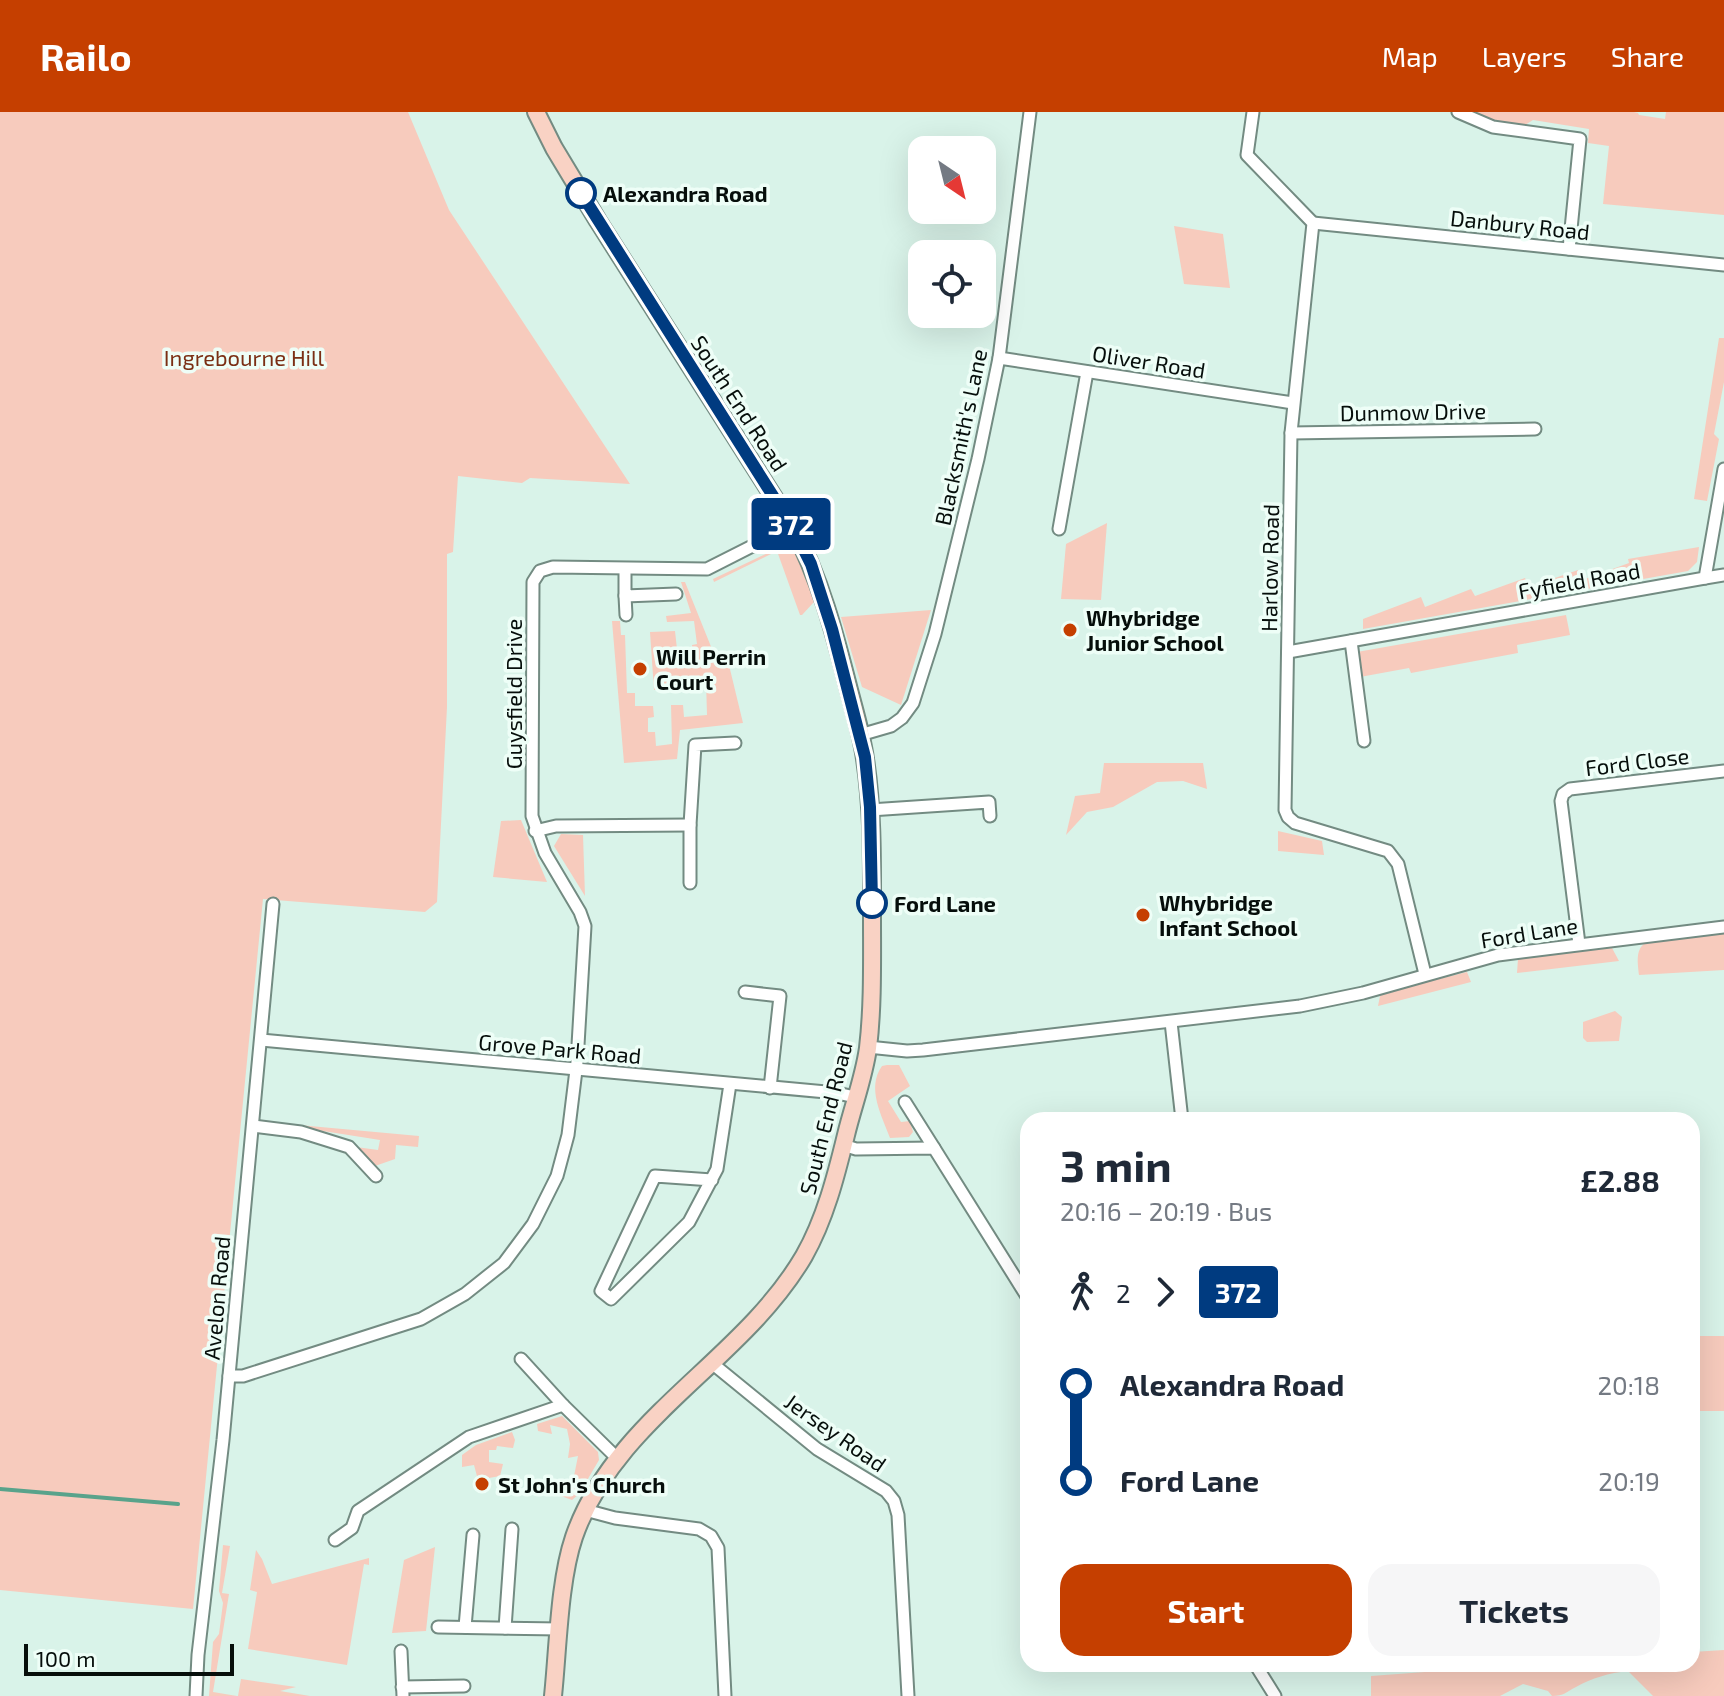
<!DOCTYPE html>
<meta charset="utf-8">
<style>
body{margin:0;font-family:"Exo 2",sans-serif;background:#f6f6f7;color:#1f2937;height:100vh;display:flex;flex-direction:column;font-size:30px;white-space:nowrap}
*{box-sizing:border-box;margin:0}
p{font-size:26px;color:#747a83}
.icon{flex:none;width:44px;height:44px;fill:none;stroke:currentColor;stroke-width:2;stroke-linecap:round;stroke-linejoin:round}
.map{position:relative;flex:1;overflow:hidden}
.sheet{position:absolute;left:1020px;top:1000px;width:680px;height:560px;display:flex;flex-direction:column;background:#fff;border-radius:24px;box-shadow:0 8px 32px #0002}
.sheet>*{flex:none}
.badge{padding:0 16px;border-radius:6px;font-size:28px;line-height:52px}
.needle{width:52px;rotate:145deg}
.buttons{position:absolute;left:908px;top:24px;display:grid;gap:16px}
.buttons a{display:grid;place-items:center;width:88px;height:88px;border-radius:16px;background:#fff;box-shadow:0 8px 32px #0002;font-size:40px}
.scale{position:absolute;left:24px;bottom:20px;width:210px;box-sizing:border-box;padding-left:8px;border:4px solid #060e0b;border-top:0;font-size:22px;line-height:28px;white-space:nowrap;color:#060e0b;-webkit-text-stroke:6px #eefef7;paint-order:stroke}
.map>.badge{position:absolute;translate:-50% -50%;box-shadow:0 0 0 4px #fff}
.legs{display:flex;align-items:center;gap:12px;height:88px;padding:0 40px;font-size:26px}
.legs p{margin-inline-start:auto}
.summary{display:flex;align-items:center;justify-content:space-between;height:136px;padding:0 40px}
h1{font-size:44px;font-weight:700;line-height:60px}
.button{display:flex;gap:16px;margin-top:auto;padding:16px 40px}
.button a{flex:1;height:92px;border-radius:24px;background:#c53f00;color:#fff;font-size:32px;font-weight:700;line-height:92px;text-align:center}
.button a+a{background:#f6f6f7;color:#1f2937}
ul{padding:0 40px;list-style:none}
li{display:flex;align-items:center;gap:28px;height:96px;font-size:30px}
li i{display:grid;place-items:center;width:12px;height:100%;margin:0 10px;background:currentColor}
li i::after{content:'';width:20px;height:20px;margin:-10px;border:6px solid;border-radius:50%;background:#fff}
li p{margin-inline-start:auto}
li:first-child i{background:linear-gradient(#0000 50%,currentColor 0)}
li:last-child i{background:linear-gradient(currentColor 50%,#0000 0)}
header{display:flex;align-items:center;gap:48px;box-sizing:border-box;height:112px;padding:0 40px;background:#c53f00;color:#fff}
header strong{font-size:38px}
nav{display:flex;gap:44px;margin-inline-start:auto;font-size:28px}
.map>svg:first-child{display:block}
</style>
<header>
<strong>Railo</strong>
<nav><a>Map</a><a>Layers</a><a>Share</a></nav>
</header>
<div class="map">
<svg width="1724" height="1584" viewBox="0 0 1724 1584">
<rect width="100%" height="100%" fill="#d9f3e9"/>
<g fill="#f7cbbd">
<polygon points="0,0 408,0 449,98 630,372 530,366 522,371 458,364 453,440 447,442 447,595 437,790 425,800 263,787 193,1497 0,1478"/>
<polygon points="1472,0 1634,0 1638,1 1639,3 1665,7 1666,0 1724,0 1724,103 1603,92 1609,34 1588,31 1589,17 1533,8 1525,13 1491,8"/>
<polygon points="1174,114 1223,122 1230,176 1184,172"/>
<polygon points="1719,226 1724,226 1724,270 1714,322 1719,327 1707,389 1694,387"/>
<polygon points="1107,411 1101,488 1061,487 1066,432"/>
<polygon points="789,431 799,445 814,490 802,503 800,503 777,439 714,470 713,467"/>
<polygon points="1699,435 1697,450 1688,459 1363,517 1363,507 1421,485 1425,495 1471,477 1475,484 1525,466 1529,475 1578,458 1582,468 1629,451 1628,447"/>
<polygon points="681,470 685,470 718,552 728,549 743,611 680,618 677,647 624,651 612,509 620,509 621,523 625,523 627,581 635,581 635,594 653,594 654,605 648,606 648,620 655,620 656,634 672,632 671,593 683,593 684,605 707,603 706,568 687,569 686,576 654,578 650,520 675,519 678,546 693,546 692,533 697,532 694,509 667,510 666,504 691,501"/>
<polygon points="931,498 901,593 862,575 841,505"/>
<polygon points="1566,503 1570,523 1517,533 1518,541 1411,561 1409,556 1360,565 1357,540"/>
<polygon points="1104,651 1203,651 1207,677 1183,669 1157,670 1113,695 1087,700 1066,723 1075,684 1100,681"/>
<polygon points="521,708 547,770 493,765 501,709"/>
<polygon points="1278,719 1322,729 1324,743 1278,739"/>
<polygon points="561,722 583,723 585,784 554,734"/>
<path d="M 1724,820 L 1724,858 L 1639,863 C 1638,852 1635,838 1645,831 Z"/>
<polygon points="1612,836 1619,849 1517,861 1518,847"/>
<polygon points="1467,860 1471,870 1378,894 1380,884 1386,880"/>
<polygon points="1615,899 1622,905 1619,929 1587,930 1583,926 1583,910"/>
<path d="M 887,953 L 899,953 L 910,974 L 888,989 L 901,1010 L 910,1009 L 913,1020 L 909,1025 L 890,1026 C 882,1004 866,976 882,954 Z"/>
<polygon points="266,1010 419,1024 418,1035 396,1033 395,1047 375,1054 356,1035 378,1038 380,1028"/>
<rect x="1692" y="1224" width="32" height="75"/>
<polygon points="562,1304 598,1340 599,1348 579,1382 572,1388 561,1384 562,1374 573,1369 578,1344 568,1346 570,1332 567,1317 550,1313 552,1322 538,1319 537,1312"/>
<polygon points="512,1320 515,1328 513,1336 497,1334 496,1338 489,1338 489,1350 503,1352 500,1364 478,1368 474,1353 462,1355 462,1343 476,1333"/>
<polygon points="223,1433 230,1434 222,1481 229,1482 213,1580 237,1584 209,1584 213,1530 219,1522 223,1491 219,1479"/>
<polygon points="435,1435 426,1519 392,1521 404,1448"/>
<polygon points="256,1438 262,1447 272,1472 369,1446 369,1453 364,1452 347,1553 248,1537 257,1480 250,1478"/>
<path d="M 1724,1538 L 1724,1584 L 1653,1584 L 1628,1559 C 1609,1561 1592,1566 1576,1575 C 1566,1580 1564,1584 1552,1584 L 1548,1579 L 1523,1572 L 1500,1584 L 1371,1584 L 1371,1564 L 1534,1552 L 1692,1552 L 1692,1540 Z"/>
<polygon points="241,1567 296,1575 280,1579 310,1584 238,1584"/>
</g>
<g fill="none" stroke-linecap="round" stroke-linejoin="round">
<polyline stroke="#59a38b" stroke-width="4" points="0,1377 178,1392"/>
<defs>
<g id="street">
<polyline points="1253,0 1247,43 1313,111 1291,321 1285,698 1288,705 1295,711 1388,739 1398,752 1425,862"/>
<polyline points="1458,0 1493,15 1580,27 1569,137"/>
<polyline points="1313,111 1724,153"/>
<polyline points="999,246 1293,291"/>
<polyline points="1291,321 1535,317"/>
<polyline points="1059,417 1087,260"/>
<polyline points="625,457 625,484 676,482"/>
<polyline points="1705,466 1724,463"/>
<polyline points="625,484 626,503"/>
<polyline points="1351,529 1364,629"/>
<polyline points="1288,540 1705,466 1724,357"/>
<polyline points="860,623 891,614 902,606 913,591 935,522 978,347 999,246 1030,0"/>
<polyline points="870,698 989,690 990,704"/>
<polyline points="535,719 556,714 690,713"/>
<polyline points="690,771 690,713 695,633 735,631"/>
<polyline points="1579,832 1561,689 1563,682 1570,677 1724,659"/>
<polyline points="745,880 780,884 770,976"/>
<polyline points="1171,910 1182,1008"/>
<polyline points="261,928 837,981 855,985"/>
<polyline points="868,935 907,939 923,938 1300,894 1363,881 1498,843 1724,815"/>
<polyline points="905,990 934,1036"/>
<polyline points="253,1014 301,1020 349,1035 376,1064"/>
<polyline points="843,1033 856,1037 934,1036 1028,1186"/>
<polyline points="712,1068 655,1064 601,1179 611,1187 689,1110 717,1057 730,972"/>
<polyline points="521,1247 563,1293 617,1346"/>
<polyline points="713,1252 817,1337 886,1379 894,1389 898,1403 908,1584"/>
<polyline points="229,1264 243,1264 421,1207 465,1182 504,1151 533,1112 557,1064 568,1023 577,950 585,814 580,800 545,741 532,704 533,470 540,459 553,455 707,457 792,414"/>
<polyline points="585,1398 615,1406 699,1417 711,1424 718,1436 725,1584"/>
<polyline points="335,1428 352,1416 358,1399 469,1325 563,1293"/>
<polyline points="438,1515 560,1517"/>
<polyline points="465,1515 473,1423"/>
<polyline points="505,1516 512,1417"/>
<polyline points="401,1539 403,1584"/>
<polyline points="1255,1552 1275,1584"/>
<polyline points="402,1575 464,1574"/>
<polyline points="196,1584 198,1543 223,1328 273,792"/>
</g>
<path id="secondary" d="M 536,0 L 554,36 L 598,109 L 792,414 C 820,465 835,523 849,578 C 855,601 862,624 865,647 C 873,699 872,754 872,807 C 872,849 873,894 868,936 C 864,965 853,994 846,1023 C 836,1064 825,1107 804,1144 C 742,1250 615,1306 574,1425 C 559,1469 558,1537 553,1584"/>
</defs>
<use href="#street" stroke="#738b82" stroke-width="15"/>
<use href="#secondary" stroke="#738b82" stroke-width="20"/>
<use href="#street" stroke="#fff" stroke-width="11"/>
<use href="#secondary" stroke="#f9d2c4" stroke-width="16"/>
</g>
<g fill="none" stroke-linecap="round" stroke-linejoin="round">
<defs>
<polyline id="line-1" points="581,81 792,414 811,452 832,517 865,645 870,695 872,791"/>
</defs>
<use href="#line-1" stroke="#fff" stroke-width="18"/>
<use href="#line-1" stroke="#003b80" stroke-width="12"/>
</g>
<g fill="#fff" stroke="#003b80" stroke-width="4">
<circle cx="581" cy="81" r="14"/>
<circle cx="872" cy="791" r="14"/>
</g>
<g fill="#c53f00" stroke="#eefef7" stroke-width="3">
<circle cx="1070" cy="518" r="8"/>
<circle cx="640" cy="557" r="8"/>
<circle cx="1143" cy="803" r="8"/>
<circle cx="482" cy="1372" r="8"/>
</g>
<g text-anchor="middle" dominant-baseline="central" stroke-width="7" stroke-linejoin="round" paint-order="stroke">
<g font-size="22" font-weight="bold" fill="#060e0b" stroke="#eefef7" text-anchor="start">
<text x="603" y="81">Alexandra Road</text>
<text x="894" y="791">Ford Lane</text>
</g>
<g font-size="22" fill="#060e0b" stroke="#eefef7">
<text transform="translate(1520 112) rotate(6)">Danbury Road</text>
<text transform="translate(1149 249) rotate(9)">Oliver Road</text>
<text transform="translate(740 291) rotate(57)">South End Road</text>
<text transform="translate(1413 299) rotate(-1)">Dunmow Drive</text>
<text transform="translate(960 325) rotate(-78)">Blacksmith's Lane</text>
<text transform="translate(1269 456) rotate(-89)">Harlow Road</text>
<text transform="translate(1579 468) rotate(-10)">Fyfield Road</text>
<text transform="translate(513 582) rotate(-90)">Guysfield Drive</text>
<text transform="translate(1637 649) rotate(-7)">Ford Close</text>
<text transform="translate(1529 820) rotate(-9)">Ford Lane</text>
<text transform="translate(560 936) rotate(5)">Grove Park Road</text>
<text transform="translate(825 1006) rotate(-76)">South End Road</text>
<text transform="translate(216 1186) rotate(-85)">Avelon Road</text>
<text transform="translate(836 1320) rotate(35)">Jersey Road</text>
</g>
<g font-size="22" fill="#7b2f14" stroke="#eefef7">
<text x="244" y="245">Ingrebourne Hill</text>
</g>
<g font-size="22" font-weight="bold" fill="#060e0b" stroke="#eefef7" text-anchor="start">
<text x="1086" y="505">Whybridge<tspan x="1086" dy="25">Junior School</tspan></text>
<text x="656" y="544">Will Perrin<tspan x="656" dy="25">Court</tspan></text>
<text x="1159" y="790">Whybridge<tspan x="1159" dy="25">Infant School</tspan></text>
<text x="498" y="1372">St John's Church</text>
</g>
</g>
</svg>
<div class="buttons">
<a><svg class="needle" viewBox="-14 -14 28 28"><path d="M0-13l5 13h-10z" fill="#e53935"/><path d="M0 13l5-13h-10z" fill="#747a83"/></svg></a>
<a><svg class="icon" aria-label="locate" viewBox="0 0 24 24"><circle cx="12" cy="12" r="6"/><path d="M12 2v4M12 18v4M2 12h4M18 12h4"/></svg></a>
</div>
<div class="scale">100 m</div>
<b class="badge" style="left:791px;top:412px;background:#003b80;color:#fff">372</b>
<section class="sheet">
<div class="summary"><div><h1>3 min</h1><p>20:16 – 20:19 · Bus</p></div><b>£2.88</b></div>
<div class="legs"><svg class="icon" aria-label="walk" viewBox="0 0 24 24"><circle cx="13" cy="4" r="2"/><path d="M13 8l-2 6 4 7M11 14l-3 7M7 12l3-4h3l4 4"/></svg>2<svg class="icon" aria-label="forward" viewBox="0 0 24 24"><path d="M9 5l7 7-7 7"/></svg><b class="badge" style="background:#003b80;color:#fff">372</b></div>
<ul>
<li><i style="color:#003b80"></i><b>Alexandra Road</b><p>20:18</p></li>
<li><i style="color:#003b80"></i><b>Ford Lane</b><p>20:19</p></li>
</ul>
<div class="button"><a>Start</a><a>Tickets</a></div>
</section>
</div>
